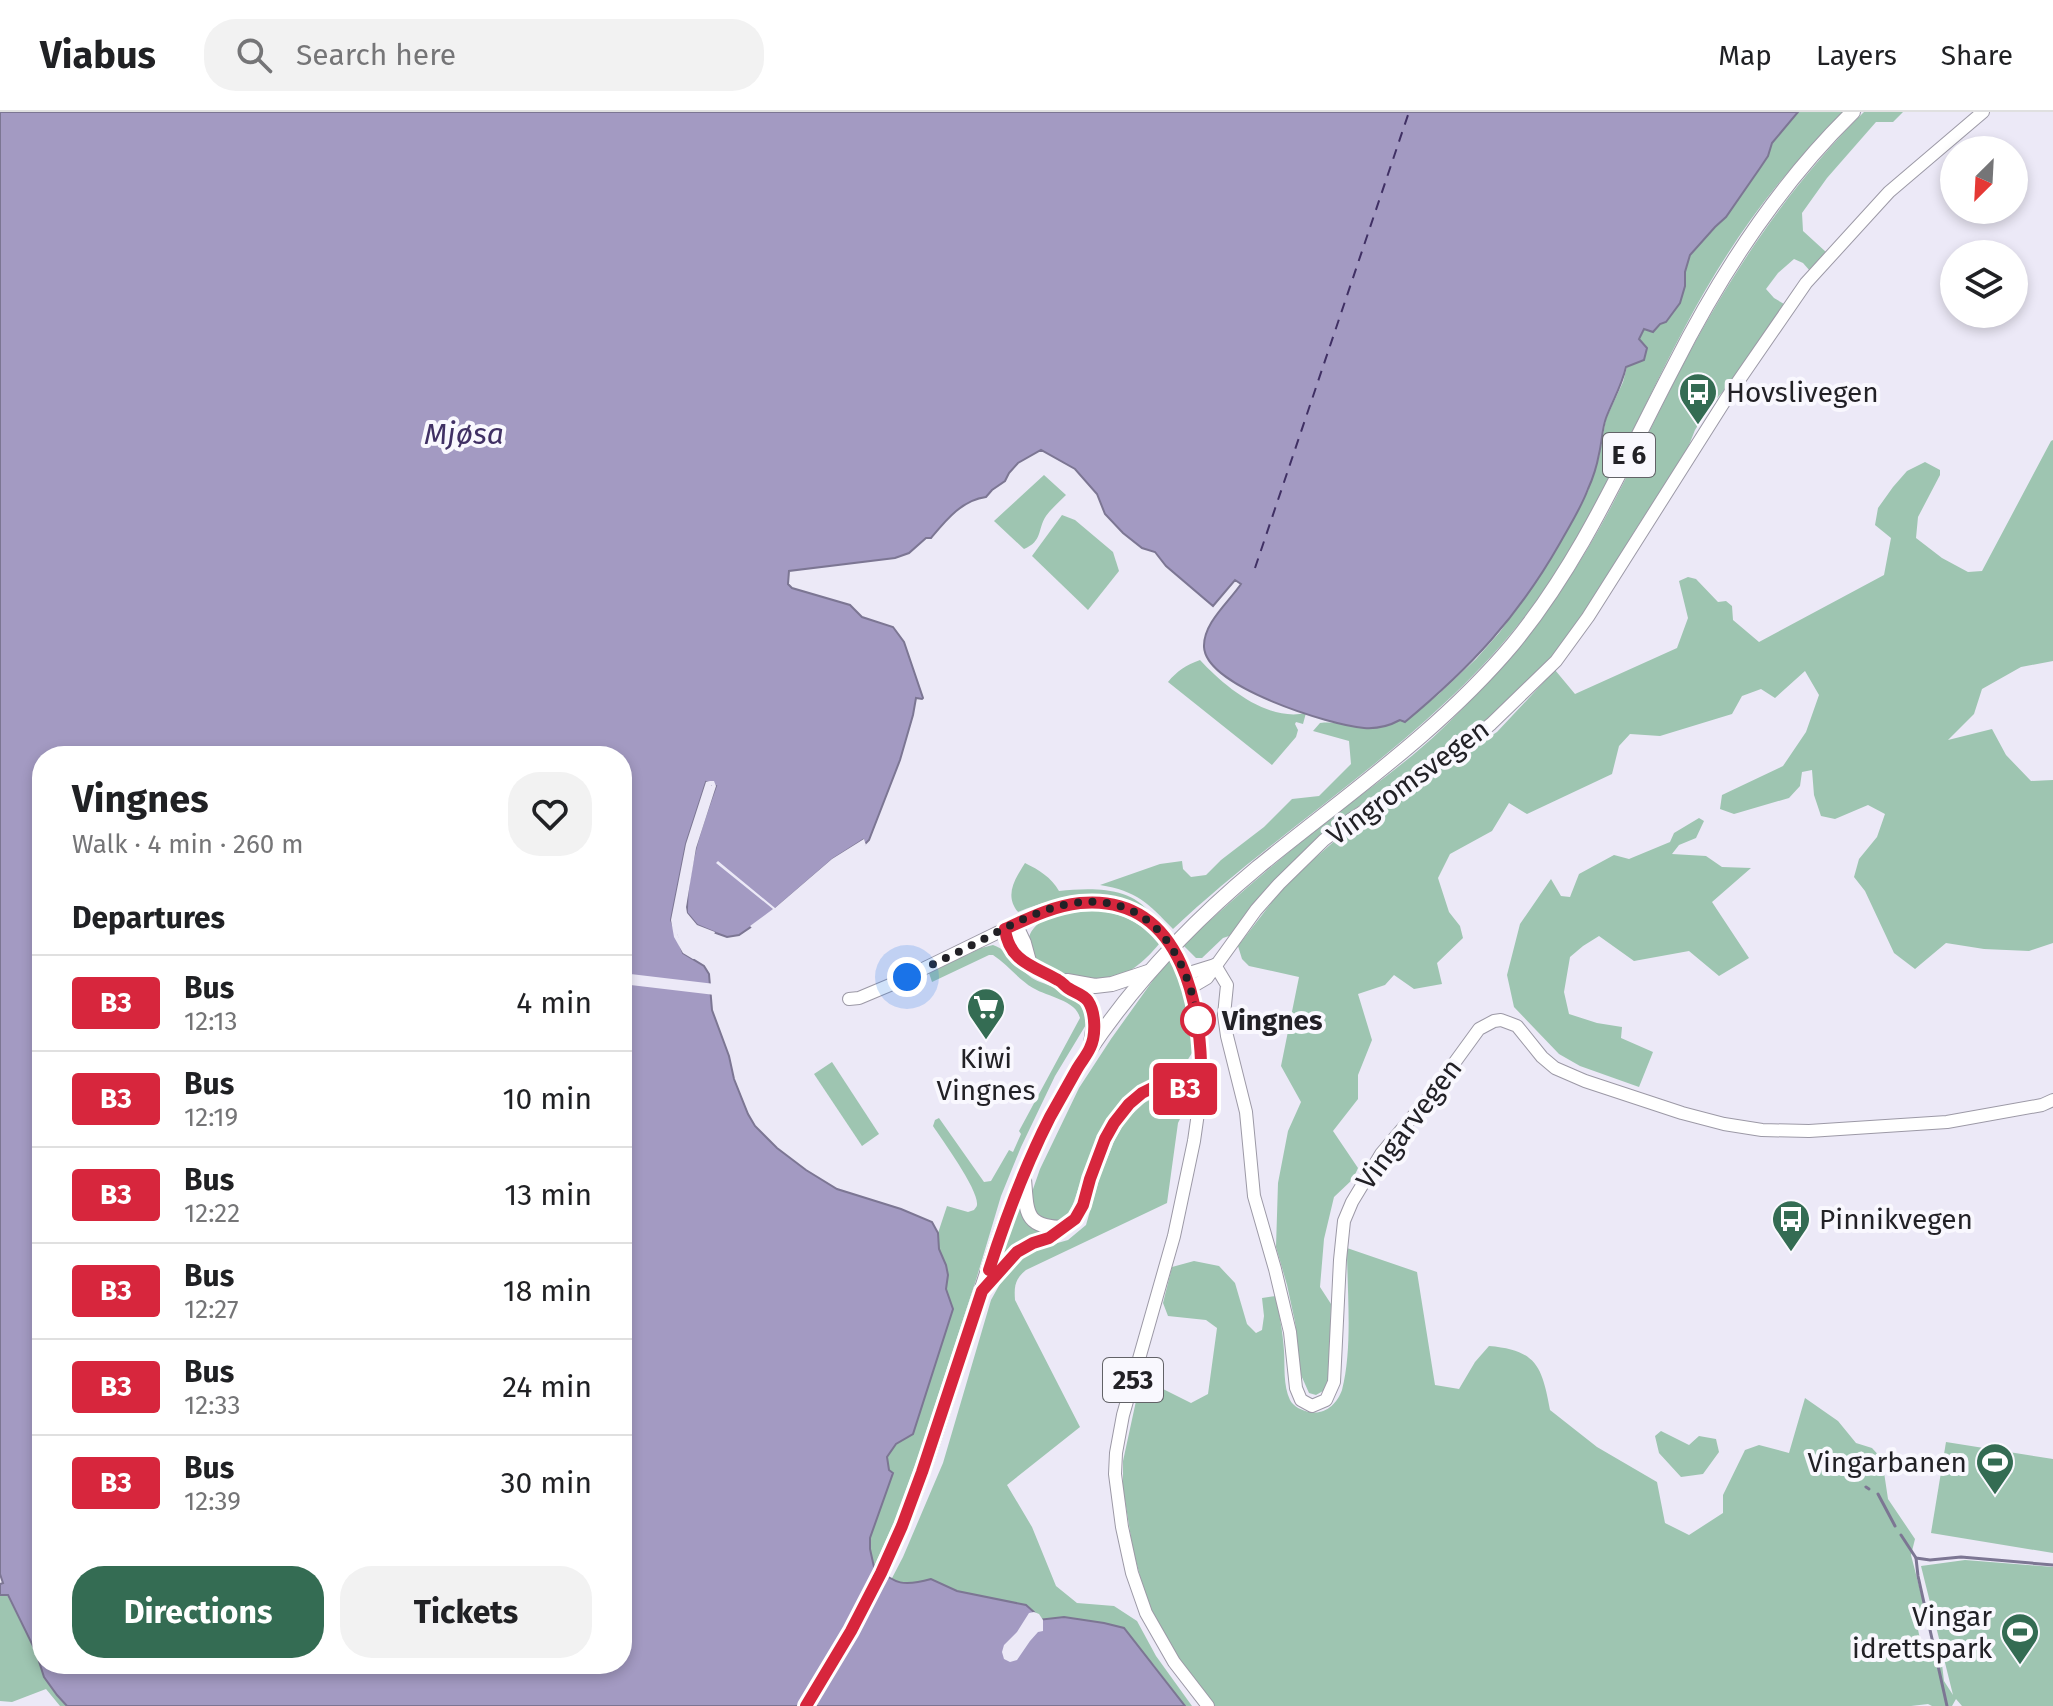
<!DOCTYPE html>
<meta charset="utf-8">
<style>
body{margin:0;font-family:"Fira Sans",sans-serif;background:#f2f2f2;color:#202124;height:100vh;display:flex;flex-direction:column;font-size:30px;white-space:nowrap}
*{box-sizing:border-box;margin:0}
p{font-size:26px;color:#757577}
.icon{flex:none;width:44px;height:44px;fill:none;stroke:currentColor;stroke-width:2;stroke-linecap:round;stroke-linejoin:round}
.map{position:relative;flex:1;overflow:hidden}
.sheet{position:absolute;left:32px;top:634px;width:600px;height:928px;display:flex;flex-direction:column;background:#fff;border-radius:32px;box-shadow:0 4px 12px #0003}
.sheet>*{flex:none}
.badge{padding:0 16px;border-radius:6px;font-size:28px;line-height:52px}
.needle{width:52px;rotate:204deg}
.controls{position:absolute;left:1940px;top:24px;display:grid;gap:16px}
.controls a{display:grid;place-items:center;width:88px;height:88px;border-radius:50%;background:#fff;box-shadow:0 4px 12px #0003;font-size:40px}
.you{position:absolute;width:40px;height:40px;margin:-20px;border:6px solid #fff;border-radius:50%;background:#1a73e8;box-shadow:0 0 0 12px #1a73e833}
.map>.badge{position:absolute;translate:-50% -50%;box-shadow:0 0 0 4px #fff}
h2{padding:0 40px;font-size:30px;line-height:72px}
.round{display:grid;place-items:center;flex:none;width:84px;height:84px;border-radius:32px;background:#f2f2f2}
.headline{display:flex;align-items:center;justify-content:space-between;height:136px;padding:0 40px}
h1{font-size:38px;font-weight:700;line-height:60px}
.primary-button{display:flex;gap:16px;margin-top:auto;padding:16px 40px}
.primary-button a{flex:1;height:92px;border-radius:32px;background:#346c53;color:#fff;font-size:32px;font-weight:700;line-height:92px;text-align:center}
.primary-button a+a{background:#f2f2f2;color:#202124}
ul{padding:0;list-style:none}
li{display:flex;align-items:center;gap:24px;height:96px;padding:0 40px;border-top:2px solid #e0e0e0}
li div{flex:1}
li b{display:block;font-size:30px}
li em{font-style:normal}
li .badge{min-width:88px;font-weight:700;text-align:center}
header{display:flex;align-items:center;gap:48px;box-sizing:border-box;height:112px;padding:0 40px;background:#fff;border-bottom:2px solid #e0e0e0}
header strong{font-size:38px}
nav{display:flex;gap:44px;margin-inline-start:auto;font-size:28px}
.search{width:560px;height:72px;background:#f2f2f2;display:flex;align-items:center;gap:20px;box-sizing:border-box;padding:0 28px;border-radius:32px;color:#757577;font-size:30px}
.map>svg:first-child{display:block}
</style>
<header>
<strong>Viabus</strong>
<div class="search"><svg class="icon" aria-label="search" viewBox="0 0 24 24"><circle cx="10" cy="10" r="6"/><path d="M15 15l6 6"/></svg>Search here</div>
<nav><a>Map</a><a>Layers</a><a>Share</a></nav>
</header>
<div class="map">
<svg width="2053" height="1594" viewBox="0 0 2053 1594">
<rect width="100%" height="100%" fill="#ece9f7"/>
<g fill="#9ec5b1">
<path d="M 1798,0 L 1844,0 C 1821,23 1799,47 1778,72 C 1743,115 1712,164 1686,213 C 1638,302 1601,398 1543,480 C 1445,620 1294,703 1173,817 C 1148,791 1137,779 1100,773 L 1160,752 L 1182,749 L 1183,757 L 1191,765 L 1206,763 L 1221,748 L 1264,715 L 1292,687 L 1319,684 L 1351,652 L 1349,629 L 1313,619 L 1320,611 C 1352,608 1367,624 1400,608 L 1405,610 L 1439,582 L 1476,547 L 1499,521 L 1530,479 L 1571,412 L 1588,379 L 1599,345 L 1606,307 L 1623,270 L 1627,255 L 1644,248 L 1645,240 L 1638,227 L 1645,217 L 1653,220 L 1660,212 L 1666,210 L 1680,191 L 1685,174 L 1685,160 L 1690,143 L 1715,115 L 1726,105 L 1760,56 L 1768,44 L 1772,31 Z"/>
<path d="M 1864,0 L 1903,0 L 1893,10 L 1876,10 L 1827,66 L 1802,101 L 1803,119 L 1826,140 L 1810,159 L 1803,151 L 1794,147 L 1778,161 L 1766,177 L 1774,186 L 1784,192 L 1728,274 L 1710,294 L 1695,318 L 1687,338 L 1634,420 L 1581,509 L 1547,551 L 1511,589 L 1457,633 L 1353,698 L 1332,714 L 1314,729 L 1229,824 L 1223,826 L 1202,846 L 1196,846 L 1183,833 C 1231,789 1279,747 1330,707 C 1368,677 1408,650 1443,616 C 1487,574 1527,528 1561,478 C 1607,412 1639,338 1676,266 C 1727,168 1785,78 1864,0 Z"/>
<polygon points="2053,328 2053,549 2021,555 1982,577 1974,602 1948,628 1992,617 2006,643 2031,669 2053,668 2053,831 2029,839 1984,837 1946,831 1915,857 1894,841 1865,779 1854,765 1859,747 1877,725 1885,702 1868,693 1835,707 1821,704 1814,683 1812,658 1802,660 1800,674 1789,686 1734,702 1720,697 1722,683 1783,654 1806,620 1819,583 1805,559 1775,586 1761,577 1742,584 1732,602 1660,624 1630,622 1619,634 1612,662 1527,702 1509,691 1492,719 1450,742 1438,766 1449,800 1460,814 1463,826 1437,851 1442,872 1414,877 1394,863 1385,873 1358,882 1372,928 1358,963 1358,987 1333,1019 1358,1056 1353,1067 1334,1085 1324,1127 1320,1175 1331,1192 1329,1266 1323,1279 1316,1283 1309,1281 1301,1263 1295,1210 1287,1173 1276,1135 1278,1071 1288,1019 1301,990 1281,954 1299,865 1249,854 1242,847 1238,834 1282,777 1314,747 1347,718 1497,620 1555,558 1575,582 1677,536 1688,506 1679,469 1688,465 1696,467 1718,490 1726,489 1732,494 1733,508 1759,530 1884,463 1891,426 1875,413 1878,396 1893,375 1907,359 1925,350 1940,358 1940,363 1918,405 1916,426 1942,446 1968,460 1982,459 2051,329"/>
<path d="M 1044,363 L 1066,383 C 1059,390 1052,396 1046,404 C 1037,418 1043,429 1024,437 L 994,409 Z"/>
<polygon points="1062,403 1075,408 1113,440 1119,459 1088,498 1032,444"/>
<path d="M 1200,548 C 1224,574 1267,610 1306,601 L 1303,612 L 1296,610 L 1295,612 L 1298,618 L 1296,625 L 1272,653 L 1168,570 C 1177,559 1186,553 1200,548 Z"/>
<polygon points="1699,706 1704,709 1696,726 1679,733 1672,742 1706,744 1722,755 1751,756 1712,790 1749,846 1719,864 1689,839 1634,849 1599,824 1583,834 1570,845 1564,880 1569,902 1597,911 1622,915 1621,926 1653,940 1639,975 1580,954 1559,942 1514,895 1507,863 1520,812 1551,767 1561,784 1570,785 1579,762 1614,743 1629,747 1670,730 1674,721"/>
<path d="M 1025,751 C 1039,758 1051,765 1059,779 C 1091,776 1130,774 1151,802 C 1109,774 1062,782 1018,800 C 1004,783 1015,767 1025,751 Z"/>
<path d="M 1091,798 C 1123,801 1138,808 1159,832 C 1146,848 1125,867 1103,868 C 1080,870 1035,859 1029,834 C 1027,825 1031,818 1038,812 C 1053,801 1073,800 1091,798 Z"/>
<path d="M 993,833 C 1009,838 1018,857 1032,866 C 1045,874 1075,879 1084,892 C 1087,897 1087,905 1087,911 L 1055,964 L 1021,1035 L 1001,1084 L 976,1168 L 918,1345 L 896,1406 L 874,1455 L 870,1437 L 870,1426 L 893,1361 L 889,1358 L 887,1345 L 896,1332 L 913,1322 L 953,1197 L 946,1177 L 948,1163 L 946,1153 L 939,1137 L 938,1121 L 947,1094 L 968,1100 L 974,1098 C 975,1096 977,1095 977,1093 C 979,1078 942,1028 933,1014 L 935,1008 L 939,1006 L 984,1070 L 991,1069 L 1009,1038 L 1013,1040 L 1021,1022 L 1019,1019 L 1080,906 C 1076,888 1048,885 1033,876 C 1018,867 1007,852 993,843 L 989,843 L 932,870 L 929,861 L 981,836 Z"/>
<polygon points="1170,848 1186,882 1194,926 1192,941 1185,952 1136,976 1110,1003 1092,1037 1071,1098 1067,1104 1054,1111 1033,1101 1032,1080 1040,1057 1079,976 1111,927 1161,857"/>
<polygon points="832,950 879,1022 862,1034 814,962"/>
<path d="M 1171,981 L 1185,985 L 1187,993 L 1178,1011 L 1167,1091 L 1026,1158 C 1015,1167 1014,1174 1015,1188 L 1080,1315 L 1007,1373 L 1032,1415 L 1056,1474 L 1077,1491 L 1114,1494 L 1137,1509 L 1156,1544 L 1192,1594 L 1185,1594 L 1154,1553 L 1082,1508 L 1064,1505 L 1038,1508 L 1026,1493 L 957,1479 L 931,1467 L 912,1473 L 891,1468 L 903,1445 L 943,1351 L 991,1188 L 1010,1154 L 1033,1138 L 1068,1128 L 1086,1113 L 1100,1064 L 1115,1027 L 1126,1008 L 1144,991 L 1157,984 Z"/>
<polygon points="1019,1091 1042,1120 1047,1122 1012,1137 999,1149"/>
<path d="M 1347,1136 L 1417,1160 L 1435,1273 L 1459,1277 L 1475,1250 L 1489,1234 C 1537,1238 1542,1255 1550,1298 L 1597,1335 L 1657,1370 L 1665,1411 L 1689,1423 L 1723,1401 L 1723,1383 L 1745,1338 L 1759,1333 L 1789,1341 L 1805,1286 L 1838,1309 L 1856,1331 L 1872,1336 L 1882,1347 L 1888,1387 L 1915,1427 L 1911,1443 L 1926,1501 L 1915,1504 L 1922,1536 L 1936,1535 L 1941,1544 L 1944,1569 L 1953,1583 L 1921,1454 L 1965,1448 L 2053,1455 L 2053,1594 L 1962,1594 L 1956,1587 L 1952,1594 L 1932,1594 L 1928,1592 L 1911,1594 L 1215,1594 L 1197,1574 L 1162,1522 L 1147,1490 L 1133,1438 L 1123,1376 L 1123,1349 L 1141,1266 L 1191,1291 L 1208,1282 L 1217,1216 L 1206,1208 L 1168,1204 L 1163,1191 L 1172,1155 L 1194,1149 L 1219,1154 L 1235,1171 L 1247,1212 L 1256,1221 L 1262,1218 L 1264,1204 L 1262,1186 L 1276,1184 C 1279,1202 1283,1220 1284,1239 C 1285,1255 1283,1273 1290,1288 C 1293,1294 1302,1299 1310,1300 C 1325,1303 1337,1292 1342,1278 C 1353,1236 1347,1179 1347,1136 Z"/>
<polygon points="1661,1319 1689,1333 1699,1324 1716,1327 1719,1340 1703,1362 1681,1365 1659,1341 1655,1324"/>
<polygon points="1946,1330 2053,1347 2053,1441 1931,1421"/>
<polygon points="0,1483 7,1483 36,1540 44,1565 57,1583 67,1594 60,1594 46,1577 12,1590 0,1589"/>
</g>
<path fill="#a39ac2" stroke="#7c7693" stroke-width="2" fill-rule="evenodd" d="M 0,0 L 1798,0 L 1772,31 L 1768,44 L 1760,56 L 1726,105 L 1715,115 L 1690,143 L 1685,160 L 1685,174 L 1680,191 L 1666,210 L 1660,212 L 1653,220 L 1644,217 L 1639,227 L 1647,236 L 1644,248 L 1626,255 C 1622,273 1613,288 1606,306 C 1602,317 1602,330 1599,342 C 1597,353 1593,366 1588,377 C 1581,396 1570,413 1560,431 C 1518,505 1470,556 1405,610 L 1400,608 C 1389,614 1377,617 1364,616 C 1330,613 1206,575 1204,535 C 1203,511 1229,490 1241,472 L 1235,468 L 1213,494 L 1166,454 L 1155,440 L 1142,436 L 1123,421 L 1105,402 L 1097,382 L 1075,357 L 1041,338 L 1018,351 L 1009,361 L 1005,369 L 992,378 L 986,385 C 962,388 946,408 931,426 L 926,426 L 909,441 L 895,446 L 789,459 L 788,472 L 792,476 L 850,493 L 862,505 L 893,515 L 904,530 L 923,586 L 922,587 L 916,586 L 913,603 L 900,648 L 869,728 L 865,732 L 863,728 L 833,747 L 767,804 L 739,823 L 727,825 L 716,821 L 697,813 L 687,801 C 686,758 701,715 716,674 L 706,670 L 686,732 L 671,808 L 683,841 L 704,854 L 709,862 L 712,898 L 729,944 L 734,967 L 748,1002 L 755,1014 L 777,1036 L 806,1058 L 837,1077 L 901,1097 L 932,1110 L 938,1121 L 939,1137 L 946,1153 L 948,1163 L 946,1177 L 953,1197 L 913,1322 L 896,1332 L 887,1345 L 889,1358 L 893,1361 L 870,1426 L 870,1437 L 874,1455 C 896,1472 903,1475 931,1467 L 957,1479 L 1026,1493 L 1034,1500 L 1038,1508 L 1064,1505 L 1104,1511 L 1124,1516 L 1185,1594 L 67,1594 L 57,1583 L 44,1565 L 36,1540 L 8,1483 L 0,1483 L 0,1472 L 3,1471 L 0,1462 ZM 42,644 L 622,644 L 622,1552 L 42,1552 Z"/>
<g fill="#ece9f7">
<polygon points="710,669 714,669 716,674 696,736 686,795 687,801 697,813 715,820 713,824 695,816 684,804 682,795 692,736 712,673 709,673 700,698 690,733 675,808 678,824 686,838 699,846 693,847 683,841 674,825 671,808 686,732 706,670"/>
<polygon points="864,727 866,733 863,735 862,733 835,751 769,807 753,817 750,814 773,797 716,751 718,749 775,796 832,747"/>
<polygon points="622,861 715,872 715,883 622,872"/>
<polygon points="1034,1500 1039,1502 1043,1508 1043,1519 1038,1520 1030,1529 1017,1548 1010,1550 1004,1547 1002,1540 1004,1533 1017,1520 1029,1501"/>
</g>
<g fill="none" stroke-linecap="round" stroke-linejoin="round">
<g stroke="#7c7693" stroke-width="3">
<polyline points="1866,1375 1869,1377"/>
<polyline points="1878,1382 1895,1414"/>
<polyline points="1901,1423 1916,1446 1930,1448 1961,1445 2053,1453"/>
<polyline points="1916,1446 1918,1464 1947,1594"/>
</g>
<polyline stroke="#403064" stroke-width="2" stroke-dasharray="10 8" stroke-linecap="butt" points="1255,456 1409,0"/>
<defs>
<g id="secondary">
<polyline points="1215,853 1227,873 1224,903 1227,924 1246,1000 1254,1084 1275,1157 1290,1220 1296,1276 1301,1288 1312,1294 1326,1288 1334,1270 1340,1148 1344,1109 1352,1090 1381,1042 1431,983 1479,917 1494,909 1501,908 1517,914 1542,945 1555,956 1585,969 1682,1001 1724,1012 1762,1018 1809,1019 1947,1010 2042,993 2053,988"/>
<polyline points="1186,862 1215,853"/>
<polyline points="1190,876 1207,866 1256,798 1279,772 1324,728 1350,708 1469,630 1491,612 1556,549 1588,505 1726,287 1806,171 1889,80 1983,0"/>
<polyline points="849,887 859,886 890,873 1005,817"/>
</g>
<g id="primary">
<path d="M 1007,816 C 1056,794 1102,775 1150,811"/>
<polyline points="1184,857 1195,894 1201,928 1201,980 1194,1029 1174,1124 1123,1303 1116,1341 1115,1362 1122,1415 1132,1461 1146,1501 1174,1550 1208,1594"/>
</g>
<g id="highway">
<polyline points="1015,812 1024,831 1030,853"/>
<path d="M 1005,817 C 1009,846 1032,855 1056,867 C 1062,870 1066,875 1072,878 C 1080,882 1086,884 1091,894 C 1096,905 1093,919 1091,931"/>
<polyline points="1067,869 1095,874 1112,872 1148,860"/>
<polyline points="1158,973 1201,980"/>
<path d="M 1024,1067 C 1027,1101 1024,1115 1064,1116"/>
<polyline points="988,1173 1017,1140 1033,1131 1049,1126 1075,1107 1083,1093 1093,1058 1105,1027 1114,1011 1129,992 1142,981 1171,964 1201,962"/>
<path d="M 806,1594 C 848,1529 885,1460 913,1386 C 963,1254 992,1109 1061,984 C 1111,896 1179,821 1257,756 C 1345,684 1439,620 1513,532 C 1582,448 1624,349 1674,254 C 1721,161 1778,73 1853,0"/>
</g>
</defs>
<use href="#secondary" stroke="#9c99a6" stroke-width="14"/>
<use href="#primary" stroke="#9c99a6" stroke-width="14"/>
<use href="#highway" stroke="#9c99a6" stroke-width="16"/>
<use href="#secondary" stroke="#fff" stroke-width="12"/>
<use href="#primary" stroke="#fff" stroke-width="12"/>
<use href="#highway" stroke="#fff" stroke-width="14"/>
<defs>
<polyline id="primary-bridge" points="1150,811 1168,830 1184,857"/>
</defs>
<use href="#primary-bridge" stroke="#9c99a6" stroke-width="14" stroke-linecap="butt"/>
<use href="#primary-bridge" stroke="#fff" stroke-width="12"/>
</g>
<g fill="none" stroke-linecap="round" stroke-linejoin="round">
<defs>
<path id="line" d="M 806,1594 L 851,1519 L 881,1461 L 902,1414 L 922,1360 L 982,1179 L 1017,1140 L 1033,1131 L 1049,1126 L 1075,1107 L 1083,1093 L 1090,1067 L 1105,1027 L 1114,1011 L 1129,992 L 1142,981 L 1158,973 L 1201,980 C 1204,901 1185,781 1080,791 C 1053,794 1029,806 1005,817 C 1009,850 1034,854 1058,868 C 1062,870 1065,874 1068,876 C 1075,881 1083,882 1088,889 C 1096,901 1096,924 1090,936 C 1087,943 1081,950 1077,957 C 1068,973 1059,989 1050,1005 C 1025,1054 1006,1105 989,1158"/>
</defs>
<use href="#line" stroke="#fff" stroke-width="18"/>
<use href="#line" stroke="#d7263d" stroke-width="12"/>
<path stroke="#222126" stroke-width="8" stroke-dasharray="0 14.4" d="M 907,865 C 931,853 955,842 978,830 C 1007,815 1037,798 1069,792 C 1148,777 1186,840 1198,908"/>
</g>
<defs>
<symbol id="bus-pin" viewBox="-11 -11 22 30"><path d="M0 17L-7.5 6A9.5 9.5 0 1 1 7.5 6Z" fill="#346c53" stroke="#f9f8fe"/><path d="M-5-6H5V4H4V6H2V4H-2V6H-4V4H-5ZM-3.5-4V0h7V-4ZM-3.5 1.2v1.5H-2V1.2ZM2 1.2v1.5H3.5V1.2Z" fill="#fff"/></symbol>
<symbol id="supermarket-pin" viewBox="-11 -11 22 30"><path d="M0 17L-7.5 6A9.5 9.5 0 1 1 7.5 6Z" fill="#346c53" stroke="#f9f8fe"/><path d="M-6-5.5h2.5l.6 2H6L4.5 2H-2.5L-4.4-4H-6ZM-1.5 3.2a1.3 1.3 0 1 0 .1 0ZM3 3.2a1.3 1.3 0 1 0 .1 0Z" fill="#fff"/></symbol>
<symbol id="stadium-pin" viewBox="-11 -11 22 30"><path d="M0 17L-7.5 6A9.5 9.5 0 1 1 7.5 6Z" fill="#346c53" stroke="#f9f8fe"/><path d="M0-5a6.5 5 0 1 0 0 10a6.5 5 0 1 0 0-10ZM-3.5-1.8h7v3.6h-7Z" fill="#fff"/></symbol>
</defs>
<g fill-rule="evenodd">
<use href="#bus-pin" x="1676" y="258" width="44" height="60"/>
<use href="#supermarket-pin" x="964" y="873" width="44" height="60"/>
<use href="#bus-pin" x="1769" y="1085" width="44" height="60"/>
<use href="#stadium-pin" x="1973" y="1328" width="44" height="60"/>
<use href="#stadium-pin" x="1998" y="1498" width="44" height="60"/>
</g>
<circle fill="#fff" stroke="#d7263d" stroke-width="4" cx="1198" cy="908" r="16"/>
<g text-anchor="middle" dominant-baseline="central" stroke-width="8" stroke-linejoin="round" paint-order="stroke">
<g fill="#f9f8fe" stroke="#626267" stroke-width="2">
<rect x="1603" y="321" width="52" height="44" rx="6"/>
<rect x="1103" y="1246" width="60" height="44" rx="6"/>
</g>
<g font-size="26" font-weight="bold" fill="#222126">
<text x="1629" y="343">E 6</text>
<text x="1133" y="1268">253</text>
</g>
<g font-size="28" fill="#222126" stroke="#f9f8fe" text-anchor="start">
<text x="1726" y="280">Hovslivegen</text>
<text x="986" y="946" text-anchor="middle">Kiwi<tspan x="986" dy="32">Vingnes</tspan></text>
<text x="1819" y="1107">Pinnikvegen</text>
<text x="1967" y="1350" text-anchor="end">Vingarbanen</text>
<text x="1992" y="1504" text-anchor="end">Vingar<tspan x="1992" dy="32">idrettspark</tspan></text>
</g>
<g font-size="28" fill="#222126" stroke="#f9f8fe">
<text transform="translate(1408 670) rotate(-36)">Vingromsvegen</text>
<text transform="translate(1409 1012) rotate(-53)">Vingarvegen</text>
</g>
<g font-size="28" font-weight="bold" fill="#222126" stroke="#f9f8fe" text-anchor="start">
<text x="1222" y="908">Vingnes</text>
</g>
<g font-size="30" font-style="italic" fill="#403064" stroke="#f9f8fe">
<text x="464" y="322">Mjøsa</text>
</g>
</g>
</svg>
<div class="controls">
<a><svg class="needle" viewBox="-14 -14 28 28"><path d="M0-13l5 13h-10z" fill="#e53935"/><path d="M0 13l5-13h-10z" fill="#757577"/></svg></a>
<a><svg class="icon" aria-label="layers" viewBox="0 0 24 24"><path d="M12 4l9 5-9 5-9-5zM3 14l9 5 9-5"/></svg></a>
</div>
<div class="you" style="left:907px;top:865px"></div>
<b class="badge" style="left:1185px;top:977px;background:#d7263d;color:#fff">B3</b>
<section class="sheet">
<div class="headline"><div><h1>Vingnes</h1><p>Walk · 4 min · 260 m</p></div><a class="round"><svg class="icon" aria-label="heart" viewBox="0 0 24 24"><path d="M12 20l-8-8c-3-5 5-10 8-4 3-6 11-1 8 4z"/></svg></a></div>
<h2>Departures</h2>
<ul>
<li><span class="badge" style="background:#d7263d;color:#fff">B3</span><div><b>Bus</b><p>12:13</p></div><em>4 min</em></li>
<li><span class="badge" style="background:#d7263d;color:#fff">B3</span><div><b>Bus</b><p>12:19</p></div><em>10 min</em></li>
<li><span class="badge" style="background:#d7263d;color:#fff">B3</span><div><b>Bus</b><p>12:22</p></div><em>13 min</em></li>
<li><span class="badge" style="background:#d7263d;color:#fff">B3</span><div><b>Bus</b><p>12:27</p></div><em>18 min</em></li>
<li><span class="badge" style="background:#d7263d;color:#fff">B3</span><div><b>Bus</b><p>12:33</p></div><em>24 min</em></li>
<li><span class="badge" style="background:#d7263d;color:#fff">B3</span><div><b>Bus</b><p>12:39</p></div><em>30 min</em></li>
</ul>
<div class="primary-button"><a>Directions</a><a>Tickets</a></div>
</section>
</div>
